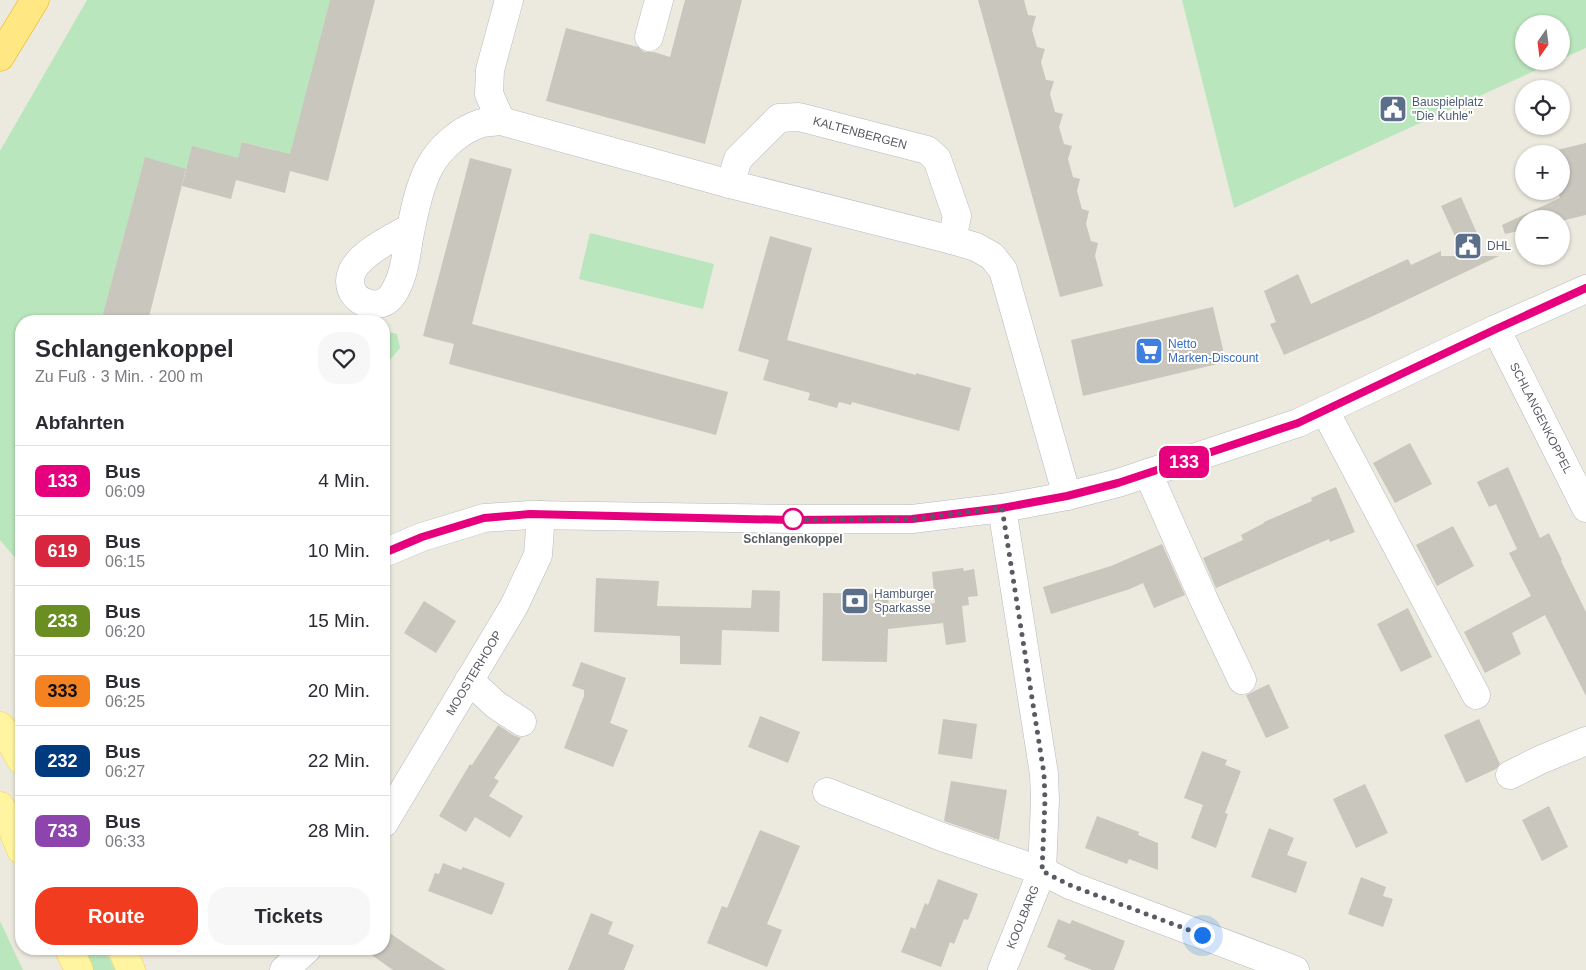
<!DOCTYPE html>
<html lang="de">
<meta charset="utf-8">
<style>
body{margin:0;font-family:Arial,sans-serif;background:#f7f7f7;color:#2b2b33;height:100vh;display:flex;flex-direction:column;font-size:19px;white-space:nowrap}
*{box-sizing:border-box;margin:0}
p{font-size:16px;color:#7c7c81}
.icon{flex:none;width:28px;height:28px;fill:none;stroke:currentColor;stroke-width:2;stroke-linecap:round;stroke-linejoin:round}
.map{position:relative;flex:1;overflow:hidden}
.panel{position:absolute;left:15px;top:315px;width:375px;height:640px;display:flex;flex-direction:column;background:#fff;border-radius:20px;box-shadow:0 1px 4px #0004}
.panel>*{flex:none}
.badge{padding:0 10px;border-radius:8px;font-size:18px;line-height:32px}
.needle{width:32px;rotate:194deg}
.controls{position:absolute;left:1515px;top:15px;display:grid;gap:10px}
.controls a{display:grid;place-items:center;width:55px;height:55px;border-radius:50%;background:#fff;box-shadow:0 1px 4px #0004;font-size:25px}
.you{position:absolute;width:25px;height:25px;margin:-12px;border:4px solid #fff;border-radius:50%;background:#1a73e8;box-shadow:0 0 0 8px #1a73e833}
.map>.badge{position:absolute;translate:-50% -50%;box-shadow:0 0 0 2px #fff}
h2{padding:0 20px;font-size:19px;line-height:45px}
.round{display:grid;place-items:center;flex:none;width:52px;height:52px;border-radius:20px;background:#f7f7f7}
.head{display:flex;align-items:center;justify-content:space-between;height:85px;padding:0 20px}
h1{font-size:24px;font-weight:700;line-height:38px}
.action{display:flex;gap:10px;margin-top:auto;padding:10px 20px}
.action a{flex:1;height:58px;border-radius:20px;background:#f13c1f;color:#fff;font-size:20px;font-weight:700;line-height:58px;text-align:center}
.action a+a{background:#f7f7f7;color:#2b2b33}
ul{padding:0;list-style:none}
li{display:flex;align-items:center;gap:15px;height:70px;padding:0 20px;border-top:1px solid #e1e1e2}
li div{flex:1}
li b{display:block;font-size:19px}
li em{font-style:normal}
li .badge{min-width:55px;font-weight:700;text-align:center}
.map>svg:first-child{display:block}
</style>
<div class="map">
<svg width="1586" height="970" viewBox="0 0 1586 970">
<rect width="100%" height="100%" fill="#eceade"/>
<g fill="#b9e6bc">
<polygon points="87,0 330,0 290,156 275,152 275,150 243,142 237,161 186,171 145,158 101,321 21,321 21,565 0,540 0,151"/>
<polygon points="1182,0 1586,0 1586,48 1561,59 1561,24 1524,24 1524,61 1556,61 1234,208"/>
<polygon points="590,233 714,264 703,309 579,279"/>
<polygon points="384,331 397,334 400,348 385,366"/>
<polygon points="0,921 23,970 0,970"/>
<polygon points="83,949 105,949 115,970 93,970"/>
</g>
<g fill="#c9c6be">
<polygon points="330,0 375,0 328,181 290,171 285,193 236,180 231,199 182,186 192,146 238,158 242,142 290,154"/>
<polygon points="685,0 742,0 705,144 546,101 566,28 638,47 644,52 654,52 670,57"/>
<polygon points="978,0 1024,0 1028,15 1036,16 1032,30 1037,47 1045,49 1041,62 1046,80 1054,81 1050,94 1055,112 1063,114 1059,127 1064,144 1072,146 1068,159 1073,177 1080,179 1077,191 1082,209 1089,211 1086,224 1091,241 1098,243 1095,256 1103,286 1060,297"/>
<polygon points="1586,143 1586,215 1561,221 1561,219 1524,219 1524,230 1505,234 1502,225 1560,198 1558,191 1561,191 1561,154 1549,154 1549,152"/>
<polygon points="145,157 186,169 148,321 101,321"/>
<polygon points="470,158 512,169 472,324 728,392 716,435 449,364 454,344 423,336"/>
<polygon points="1461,197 1480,240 1459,245 1441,206"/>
<polygon points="770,236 812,248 787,340 916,375 916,373 971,388 959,431 852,402 851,405 839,402 837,408 808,400 810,393 763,380 769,360 738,351"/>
<polygon points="1441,251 1441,256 1499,256 1373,316 1284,355 1270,324 1276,322 1264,291 1298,274 1311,304 1408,259 1411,265"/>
<polygon points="1213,307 1226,362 1083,396 1071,340"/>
<polygon points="1410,443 1432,484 1395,503 1373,463"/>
<polygon points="1508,467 1540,538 1549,533 1562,560 1561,561 1586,612 1586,696 1545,615 1512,633 1521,654 1485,673 1464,632 1531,596 1509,553 1517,549 1496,504 1489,507 1477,482"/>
<polygon points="1336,487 1355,532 1330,542 1329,539 1216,588 1203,558 1243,540 1241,535 1264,523 1264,522 1312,501 1311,498"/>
<polygon points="1453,526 1474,566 1437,586 1416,545"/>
<polygon points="1162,544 1185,595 1154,608 1143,583 1130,589 1051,614 1043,587 1111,566"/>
<polygon points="963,568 964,571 974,569 978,596 968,597 969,605 962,606 966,642 946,645 943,623 888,629 887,662 822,661 823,593 889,594 888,609 935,603 932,572"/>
<polygon points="596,578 659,581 657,606 751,608 752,590 780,591 779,632 722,630 721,665 680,664 680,636 594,632"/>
<polygon points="424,601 456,621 436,653 404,633"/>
<polygon points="1408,608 1432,657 1401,672 1377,624"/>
<polygon points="581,662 626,678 610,723 628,730 613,767 564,748 584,696 584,690 572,686"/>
<polygon points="1269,684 1289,728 1266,738 1246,695"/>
<polygon points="760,716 800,732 788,763 748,747"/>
<polygon points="943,719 977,724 972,759 938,754"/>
<polygon points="1479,719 1500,764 1496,769 1466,783 1444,735"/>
<polygon points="498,725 513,735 521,738 494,778 499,781 489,796 523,816 510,838 475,817 466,832 439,816 470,764 472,765"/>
<polygon points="1202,751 1227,760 1225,765 1241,771 1225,813 1228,814 1216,848 1191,838 1203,805 1184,798"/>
<polygon points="951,781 1007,790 999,840 944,821"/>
<polygon points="1365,784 1388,833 1356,848 1333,799"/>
<polygon points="1549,806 1568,847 1542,861 1522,820"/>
<polygon points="1097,816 1139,832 1138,835 1158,843 1158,870 1129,859 1127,864 1085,848"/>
<polygon points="1269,828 1294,838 1287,855 1307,862 1296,893 1251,877"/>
<polygon points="760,830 800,846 767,924 782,930 767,967 707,943 722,906 727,908"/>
<polygon points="443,863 461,870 463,867 505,883 492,915 428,891 435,873 439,874"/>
<polygon points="1361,877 1386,887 1383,896 1393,899 1383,927 1348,914"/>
<polygon points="938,879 978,894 968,920 964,919 954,944 950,942 941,967 901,952 911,927 915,929 925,903 928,905"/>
<polygon points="591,913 613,922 608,934 634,945 624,970 568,970"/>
<polygon points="1058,919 1070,924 1072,920 1125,941 1114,970 1092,970 1064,959 1066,955 1047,947"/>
<polygon points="384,929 407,945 446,970 393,970 363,949 384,949"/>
</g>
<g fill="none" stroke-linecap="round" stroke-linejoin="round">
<defs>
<g id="minor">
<polyline points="649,37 659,0"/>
<polyline points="501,121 489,94 490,70 509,0"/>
<polyline points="730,184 738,159 779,118 799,117 927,150 937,159 957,216 952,240"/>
<path d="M 410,228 C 392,238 350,257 350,281 C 350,304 381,313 393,294 C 406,274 406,250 411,228 C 415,208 420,184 430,166 C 440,148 459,131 479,124 C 485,122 494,122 501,121 L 730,184 L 952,240 L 976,247 L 992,256 L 1003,270 L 1067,496"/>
<polyline points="1496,329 1586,508"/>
<polyline points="1325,411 1476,695"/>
<polyline points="1148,473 1204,600 1242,680"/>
<polyline points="1002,508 1044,774 1045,800 1042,871 1002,970"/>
<polyline points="384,553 422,537 484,518 530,515 791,519 912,519 1002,508 1067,496 1118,483 1298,423 1496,329 1586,289"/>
<polyline points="469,680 496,705 522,722"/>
<polyline points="1510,775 1540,760 1586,741"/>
<polyline points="827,792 942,837 1042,871 1072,886 1295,970"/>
<polyline points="384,823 514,606 538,555 541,515"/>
<polyline points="284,970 307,949"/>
</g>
<g id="major">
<polyline points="0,726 6,733 21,760"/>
<polyline points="0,806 8,818 21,850"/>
<polyline points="69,949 79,970"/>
<polyline points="122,949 131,970"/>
</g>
<polyline id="highway" points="0,57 35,0"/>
</defs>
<use href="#minor" stroke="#b7b9bf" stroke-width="29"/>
<use href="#major" stroke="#f8d24c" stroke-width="29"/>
<use href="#highway" stroke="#ebaf00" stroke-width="29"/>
<use href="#minor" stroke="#fff" stroke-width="28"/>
<use href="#major" stroke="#fff5a1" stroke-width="28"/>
<use href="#highway" stroke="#ffe783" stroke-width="28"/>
</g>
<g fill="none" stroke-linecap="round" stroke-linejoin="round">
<defs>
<polyline id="line" points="384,553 422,537 484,518 530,514 791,520 912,519 1002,508 1067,496 1118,483 1298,423 1496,329 1586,288"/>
</defs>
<use href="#line" stroke="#fff" stroke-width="11"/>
<use href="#line" stroke="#e6007e" stroke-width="8"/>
<polyline stroke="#585b61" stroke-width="5" stroke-dasharray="0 9" points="793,519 791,520 912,519 1002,508 1044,774 1045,800 1042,871 1072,886 1202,935"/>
</g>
<defs>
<symbol id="civic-square" viewBox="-11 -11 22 22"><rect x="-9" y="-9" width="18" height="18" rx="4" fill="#5c6f8a" stroke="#fff"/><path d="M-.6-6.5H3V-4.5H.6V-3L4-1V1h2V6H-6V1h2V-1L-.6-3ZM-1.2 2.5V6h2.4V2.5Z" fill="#fff"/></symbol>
<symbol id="supermarket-square" viewBox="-11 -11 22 22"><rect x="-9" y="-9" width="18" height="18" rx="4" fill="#3f7fe0" stroke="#fff"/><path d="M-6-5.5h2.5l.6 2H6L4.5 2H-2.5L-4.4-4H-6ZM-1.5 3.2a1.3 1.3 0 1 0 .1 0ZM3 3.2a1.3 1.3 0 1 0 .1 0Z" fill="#fff"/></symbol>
<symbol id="bank-square" viewBox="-11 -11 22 22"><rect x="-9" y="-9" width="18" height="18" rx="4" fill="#5c6f8a" stroke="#fff"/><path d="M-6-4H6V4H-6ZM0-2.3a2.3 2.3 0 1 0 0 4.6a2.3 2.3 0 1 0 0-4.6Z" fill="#fff"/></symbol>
</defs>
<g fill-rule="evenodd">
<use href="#civic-square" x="1377" y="93" width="32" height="32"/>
<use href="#civic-square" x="1452" y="230" width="32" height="32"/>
<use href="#supermarket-square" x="1133" y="335" width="32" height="32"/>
<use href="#bank-square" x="839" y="585" width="32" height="32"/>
</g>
<circle fill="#fff" stroke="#e6007e" stroke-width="2.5" cx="793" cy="519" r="10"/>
<g text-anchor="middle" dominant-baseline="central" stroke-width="4" stroke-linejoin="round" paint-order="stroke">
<g font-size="12" fill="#4e5e75" stroke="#fff" text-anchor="start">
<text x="1412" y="102">Bauspielplatz<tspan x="1412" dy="14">"Die Kuhle"</tspan></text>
<text x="1487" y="246">DHL</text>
<text x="874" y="594">Hamburger<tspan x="874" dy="14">Sparkasse</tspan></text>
</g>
<g font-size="12" fill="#585b61" stroke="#fff">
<text transform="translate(860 133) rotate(15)">KALTENBERGEN</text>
<text transform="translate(1541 418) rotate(63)">SCHLANGENKOPPEL</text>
<text transform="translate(474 673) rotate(-59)">MOOSTERHOOP</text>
<text transform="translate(1023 917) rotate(-68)">KOOLBARG</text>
</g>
<g font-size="12" fill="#366cbe" stroke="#fff" text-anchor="start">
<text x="1168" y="344">Netto<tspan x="1168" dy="14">Marken-Discount</tspan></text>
</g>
<g font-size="12" font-weight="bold" fill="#585b61" stroke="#fff">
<text x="793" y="539">Schlangenkoppel</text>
</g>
</g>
</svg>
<div class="controls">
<a><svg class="needle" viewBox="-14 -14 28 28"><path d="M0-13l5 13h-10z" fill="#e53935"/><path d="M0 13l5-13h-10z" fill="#7c7c81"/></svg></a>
<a><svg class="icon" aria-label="locate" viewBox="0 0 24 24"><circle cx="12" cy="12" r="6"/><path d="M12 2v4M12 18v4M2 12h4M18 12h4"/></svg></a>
<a>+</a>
<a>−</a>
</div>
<div class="you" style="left:1202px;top:935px"></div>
<b class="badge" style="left:1184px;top:462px;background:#e6007e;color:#fff">133</b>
<section class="panel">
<div class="head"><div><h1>Schlangenkoppel</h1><p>Zu Fuß · 3 Min. · 200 m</p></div><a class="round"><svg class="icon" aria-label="heart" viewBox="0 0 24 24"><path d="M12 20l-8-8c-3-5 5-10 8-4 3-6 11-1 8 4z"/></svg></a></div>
<h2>Abfahrten</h2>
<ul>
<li><span class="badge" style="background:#e6007e;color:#fff">133</span><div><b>Bus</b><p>06:09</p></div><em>4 Min.</em></li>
<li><span class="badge" style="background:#d7263d;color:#fff">619</span><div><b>Bus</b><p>06:15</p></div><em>10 Min.</em></li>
<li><span class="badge" style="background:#6b8e23;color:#fff">233</span><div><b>Bus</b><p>06:20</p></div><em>15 Min.</em></li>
<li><span class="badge" style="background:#f58220;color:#111">333</span><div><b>Bus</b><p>06:25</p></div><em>20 Min.</em></li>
<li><span class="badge" style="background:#003b80;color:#fff">232</span><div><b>Bus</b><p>06:27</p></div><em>22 Min.</em></li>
<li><span class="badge" style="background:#8e44ad;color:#fff">733</span><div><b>Bus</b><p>06:33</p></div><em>28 Min.</em></li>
</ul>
<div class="action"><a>Route</a><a>Tickets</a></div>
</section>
</div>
